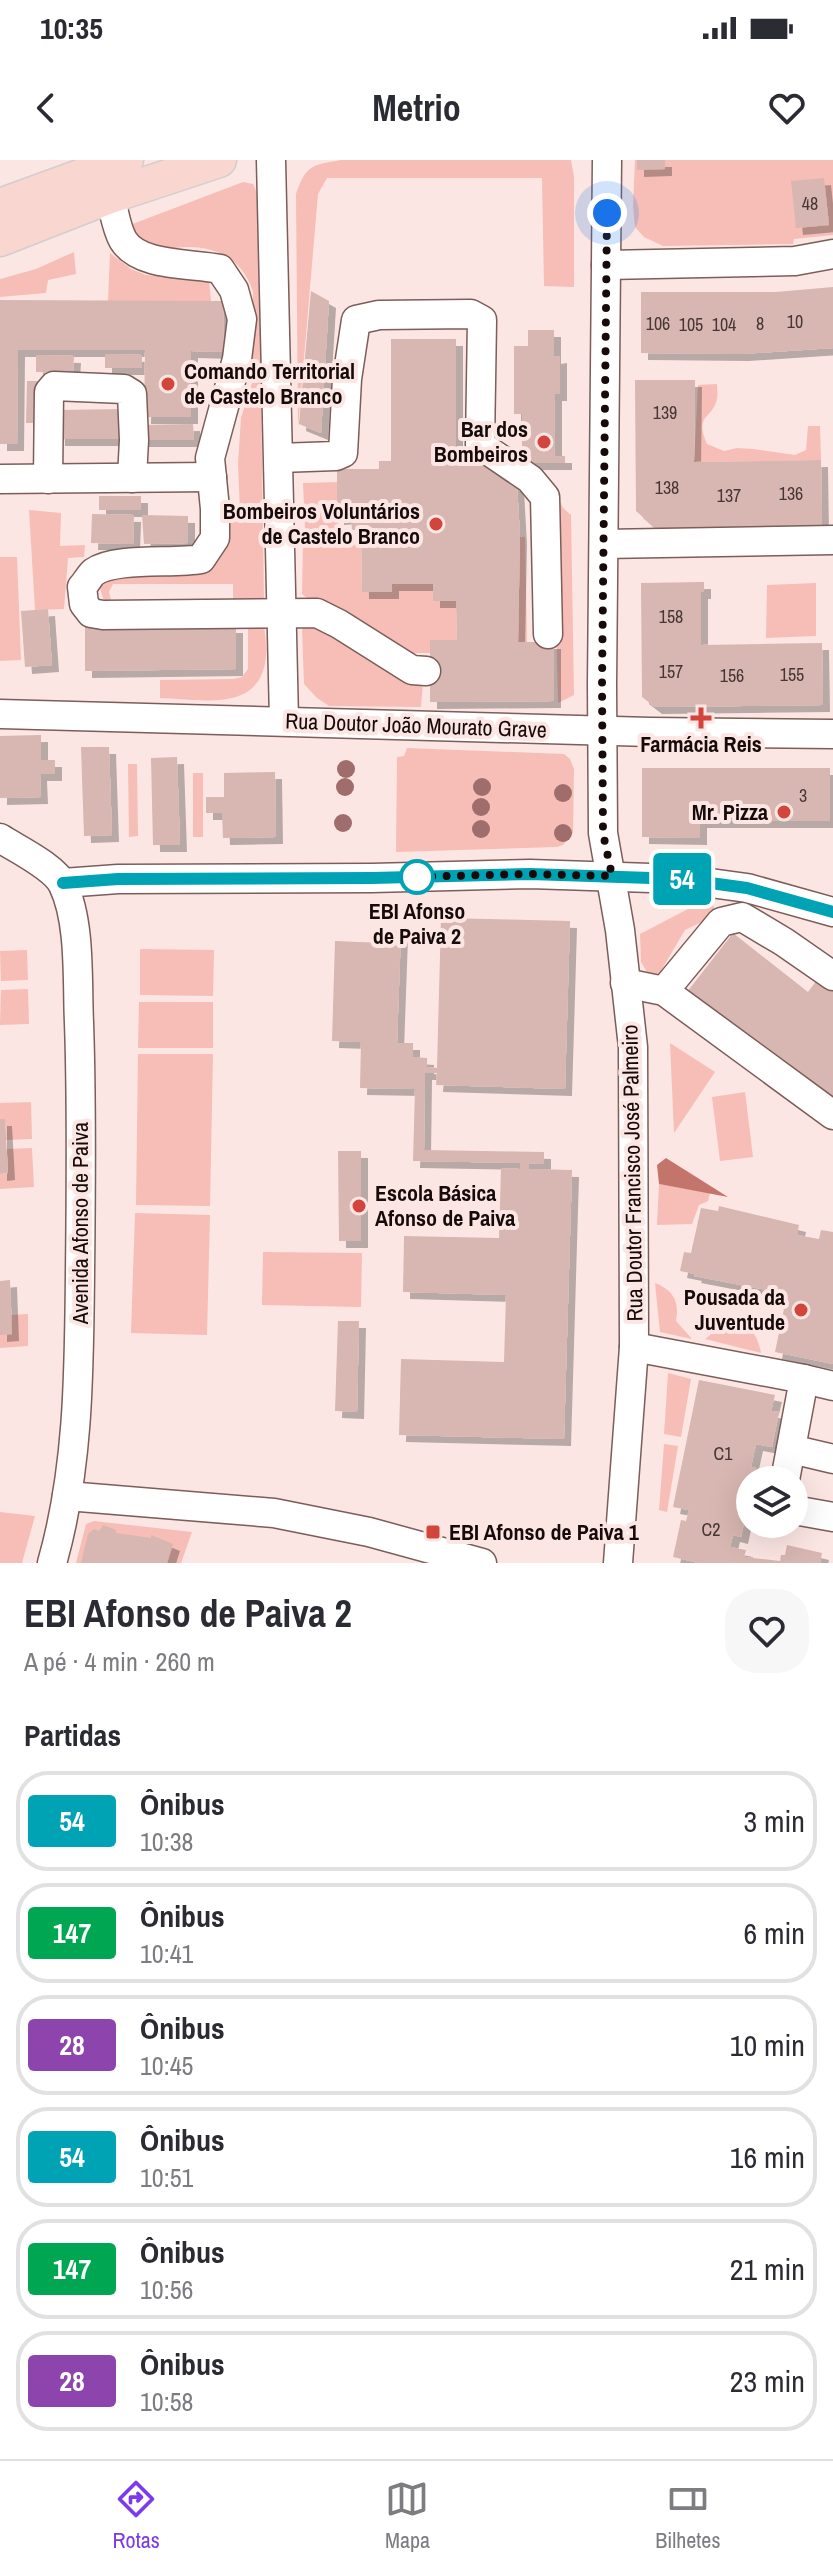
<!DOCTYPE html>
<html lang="pt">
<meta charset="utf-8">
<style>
body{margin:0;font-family:"Archivo Narrow",sans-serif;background:#f7f7f7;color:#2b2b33;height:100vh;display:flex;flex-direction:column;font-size:30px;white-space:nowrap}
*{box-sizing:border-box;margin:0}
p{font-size:26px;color:#7c7c81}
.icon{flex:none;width:44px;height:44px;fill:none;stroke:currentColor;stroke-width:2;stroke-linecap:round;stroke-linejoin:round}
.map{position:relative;height:1403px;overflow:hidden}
.panel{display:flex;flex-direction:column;background:#fff;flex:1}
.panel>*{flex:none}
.badge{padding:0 16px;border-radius:6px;font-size:28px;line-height:52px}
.tools{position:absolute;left:736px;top:1306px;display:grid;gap:16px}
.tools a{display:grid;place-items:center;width:72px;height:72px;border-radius:50%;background:#fff;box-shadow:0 8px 32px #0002;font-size:40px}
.you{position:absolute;width:40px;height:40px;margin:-20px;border:6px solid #fff;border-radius:50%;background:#1a73e8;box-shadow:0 0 0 12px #1a73e833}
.map>.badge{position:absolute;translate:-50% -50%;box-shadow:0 0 0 4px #fff}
h2{padding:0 24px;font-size:30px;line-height:72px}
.round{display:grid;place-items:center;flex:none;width:84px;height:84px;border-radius:32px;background:#f7f7f7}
.head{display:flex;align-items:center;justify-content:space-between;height:136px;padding:0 24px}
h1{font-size:38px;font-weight:700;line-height:60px}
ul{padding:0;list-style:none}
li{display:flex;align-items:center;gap:24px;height:100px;margin:0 16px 12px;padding:0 8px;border:4px solid #e1e1e2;border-radius:32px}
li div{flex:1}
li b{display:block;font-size:30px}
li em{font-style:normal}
li .badge{min-width:88px;font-weight:700;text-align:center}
.status{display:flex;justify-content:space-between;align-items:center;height:56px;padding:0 40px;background:#fff;direction:ltr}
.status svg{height:22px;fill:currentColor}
header{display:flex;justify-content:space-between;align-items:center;height:104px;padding:0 24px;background:#fff;font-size:36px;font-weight:700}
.menu{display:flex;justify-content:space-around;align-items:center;height:112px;border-top:2px solid #e1e1e2;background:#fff;font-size:22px;color:#7c7c81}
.menu a{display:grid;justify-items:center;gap:4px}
.menu .on{color:#7c3aed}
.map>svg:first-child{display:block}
</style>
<div class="status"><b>10:35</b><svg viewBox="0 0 49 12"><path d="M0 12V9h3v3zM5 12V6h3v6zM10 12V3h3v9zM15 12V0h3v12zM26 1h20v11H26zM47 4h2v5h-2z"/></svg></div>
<header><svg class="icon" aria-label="back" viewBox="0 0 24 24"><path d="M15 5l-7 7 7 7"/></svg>Metrio<svg class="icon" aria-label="heart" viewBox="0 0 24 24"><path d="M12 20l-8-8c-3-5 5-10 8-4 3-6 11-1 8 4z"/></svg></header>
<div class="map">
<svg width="833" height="1403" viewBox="0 0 833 1403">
<defs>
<filter id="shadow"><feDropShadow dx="7" dy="7" stdDeviation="0" flood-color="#0004"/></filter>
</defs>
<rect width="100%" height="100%" fill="#fce6e3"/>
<g fill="#f6beb6">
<path d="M 341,0 L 571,0 L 574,17 L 574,127 L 544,126 L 542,18 L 327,18 L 318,34 L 298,268 L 296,34 C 306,4 313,5 341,0 Z"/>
<polygon points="635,0 833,0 833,75 794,79 793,84 663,86 644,77 635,67 633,47"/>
<path d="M 243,22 L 253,24 L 258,35 L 264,440 L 233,441 L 233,424 L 113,424 L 109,432 L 111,440 L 104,441 L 100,428 L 109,415 L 164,415 L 226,360 L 240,352 L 238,304 L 241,258 L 252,223 L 253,132 C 243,100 218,86 185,87 C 174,88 163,90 153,87 C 142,83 136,74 130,65 Z"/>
<polygon points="74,92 76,114 48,120 46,133 0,137 0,119 36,109"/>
<polygon points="110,93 131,109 146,115 209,120 211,141 108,141"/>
<path d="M 717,224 C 717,229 718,234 717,239 C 712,260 694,254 707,284 L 724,291 L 737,288 L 753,289 L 795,295 L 806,290 L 808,266 L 820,266 L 821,300 L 694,302 L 698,225 Z"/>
<polygon points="340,322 338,369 305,369 303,323"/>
<polygon points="553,341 560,341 563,348 571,355 574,535 558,543"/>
<polygon points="29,350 61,353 60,386 85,385 84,397 68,398 64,449 35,450"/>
<polygon points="520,377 525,377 527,482 518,482"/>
<polygon points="303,382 361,385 362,432 392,432 392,424 433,424 456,441 457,480 430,480 430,493 410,493 327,441 311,441 302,434"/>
<polygon points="0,397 17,397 21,500 0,501"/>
<polygon points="816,423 816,476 766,478 767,425"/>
<polygon points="305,462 423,522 421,547 329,546 317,538 304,524 302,470"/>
<path d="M 264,465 C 265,475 267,486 266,496 C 261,554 201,539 160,538 L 160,520 L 233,519 L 242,517 L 248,509 L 248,466 Z"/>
<polygon points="407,588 564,594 570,599 574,609 573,673 563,685 557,687 396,692 397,597 404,596"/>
<polygon points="128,604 137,604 138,676 129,677"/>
<rect x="193" y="613" width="10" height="64"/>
<polygon points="711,737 716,755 685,770 659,814 647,812 641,802 640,774"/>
<polygon points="140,789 214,790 213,836 140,835"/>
<polygon points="27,790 28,820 1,821 0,791"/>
<polygon points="28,829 29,864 0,865 1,830"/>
<polygon points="139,842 213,842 213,888 138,888"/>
<polygon points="670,883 715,912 674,973"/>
<polygon points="138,894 213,894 210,1046 136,1045"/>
<polygon points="745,932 753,997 720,1001 712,937"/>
<polygon points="31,942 32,979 6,980 5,959 0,959 0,943"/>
<polygon points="32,988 34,1027 0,1029 0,1014 8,1013 7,989"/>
<polygon points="659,1024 710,1033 708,1041 699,1045 692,1064 657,1065"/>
<polygon points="135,1053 210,1055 207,1175 131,1173"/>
<polygon points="263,1092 362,1093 361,1147 262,1145"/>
<path d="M 655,1123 C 673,1130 680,1142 676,1161 L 692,1179 L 660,1172 Z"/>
<polygon points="28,1154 28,1186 0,1188 0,1175 11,1155"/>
<path d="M 728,1161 C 750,1164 757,1173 761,1193 L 705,1179 Z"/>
<polygon points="668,1213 691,1219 681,1277 664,1274"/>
<polygon points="664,1284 678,1286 667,1352 659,1350"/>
<polygon points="0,1352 35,1356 22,1403 0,1403"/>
<polygon points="94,1361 192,1372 181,1403 76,1403 86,1364"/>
</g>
<polygon fill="#c4756b" points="666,998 728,1037 659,1024 657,1005"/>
<g fill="#d8b6b1" filter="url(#shadow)">
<polygon points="637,0 665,0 665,9 637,10"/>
<polygon points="824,18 829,65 796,68 791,21"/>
<polygon points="833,127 833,188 742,194 641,193 641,132 776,132"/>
<polygon points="311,131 329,141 321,273 299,264"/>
<polygon points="0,140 223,141 224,192 191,191 191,257 144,257 145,190 18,190 17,284 0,284"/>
<polygon points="528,170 554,170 554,197 560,196 560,234 555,234 555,296 565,296 565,303 522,303 522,254 514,254 514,186 528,186"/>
<polygon points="391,179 456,179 456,303 500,302 513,316 512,324 517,324 520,377 518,482 554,482 554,541 430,542 430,480 457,480 456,441 433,441 433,424 392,424 392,432 362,432 361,370 352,370 351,357 337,358 337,309 379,309 379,301 391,301"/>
<polygon points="105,194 142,195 142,208 105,208"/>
<polygon points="36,195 74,196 73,213 36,212"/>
<polygon points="635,220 695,220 694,302 821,300 822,366 655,368 636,351"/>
<polygon points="27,221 43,221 42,263 26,263"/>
<polygon points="126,249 126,279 58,279 57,250"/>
<polygon points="193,264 194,280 141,280 140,265"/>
<rect x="99" y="336" width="42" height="14"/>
<polygon points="92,354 134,355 133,384 91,383"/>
<polygon points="142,355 188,356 188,383 144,384"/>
<polygon points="704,422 704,432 701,432 701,485 822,483 823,545 655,547 642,537 641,423"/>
<polygon points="48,449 52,505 25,507 21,451"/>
<polygon points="236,466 236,509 85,511 85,467"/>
<polygon points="41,575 41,600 55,600 55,614 40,614 41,637 0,638 0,576"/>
<polygon points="81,587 109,587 112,675 84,676"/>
<polygon points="177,597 180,685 153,685 151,598"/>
<polygon points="642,608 830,608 830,661 700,661 700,678 642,677"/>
<polygon points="275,612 276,677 223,678 222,653 206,653 206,637 224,637 224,613"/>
<polygon points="441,758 570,761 565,929 436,925 437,913 425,913 424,990 544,992 544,1004 529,1003 529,1009 572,1010 564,1279 399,1275 401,1199 504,1202 506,1135 403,1132 404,1076 499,1078 501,1008 520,1009 520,1003 413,1001 415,929 360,928 361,882 332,881 335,781 383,783 384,772 401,771 397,883 413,883 413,897 427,898 427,907 437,908"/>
<polygon points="733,773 808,832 820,816 833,826 833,944 687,832"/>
<polygon points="0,959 5,959 8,1013 0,1014"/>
<polygon points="338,991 361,991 361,1081 339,1081"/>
<polygon points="719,1046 799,1065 797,1075 819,1079 821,1070 833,1072 833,1204 775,1192 787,1134 694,1116 695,1114 680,1111 684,1092 691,1093 701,1048 718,1051"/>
<polygon points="10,1120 12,1174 0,1175 0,1121"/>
<polygon points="338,1161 359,1161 357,1252 335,1251"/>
<polygon points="699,1220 775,1235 771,1251 779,1252 772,1287 756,1284 751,1307 756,1308 753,1320 750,1320 750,1335 741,1377 733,1375 730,1387 746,1390 744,1397 780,1401 781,1395 785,1395 787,1385 822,1393 820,1403 699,1403 673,1397 681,1360 686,1361 689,1350 673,1347"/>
<polygon points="103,1365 116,1370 116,1373 151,1378 151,1375 173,1384 167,1403 81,1403 88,1374 94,1369 99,1371"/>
</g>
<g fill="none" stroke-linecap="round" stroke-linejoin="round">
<defs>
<g id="minor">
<polyline points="271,0 284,560"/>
<polyline points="607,0 602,525 603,673 620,770 633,887 634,1187 618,1403"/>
<path d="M 110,36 C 114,50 116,68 123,80 C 139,107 192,103 220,109 L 234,130 L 242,159 L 237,199 L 210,298 L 215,349 L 215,378 L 201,399 C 174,404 115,397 94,412 C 90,415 86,423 82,427 L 84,444 L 91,453 L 103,455 L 317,453 L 339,464 L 412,510 L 426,511"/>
<polyline points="606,105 795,101 833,94"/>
<polyline points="279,298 336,296 343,293 347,219 356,160 379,155 471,154 482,160 480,285 530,319 545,337 548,474"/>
<polyline points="0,319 212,317"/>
<polyline points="48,319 49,232 54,226 124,229 132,234 134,280 132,318"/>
<polyline points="604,384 833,380"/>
<polyline points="0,554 650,572 833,574"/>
<path d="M 0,678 C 17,689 55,707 63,725 C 81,762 77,822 79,863 C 82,946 81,1030 80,1113 C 79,1210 79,1309 52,1403"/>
<polyline points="63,723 118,719 372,718 530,714 681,719 747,728 833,752"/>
<polyline points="625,823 664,831 833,955"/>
<polyline points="664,831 721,762 742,757 784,782 833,816"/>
<polyline points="634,1187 804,1219 785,1320"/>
<polyline points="804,1219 833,1226"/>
<polyline points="791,1289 833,1299"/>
<polyline points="67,1336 274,1353 369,1372 482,1403"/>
<polyline points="794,1350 833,1357"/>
</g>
<g id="major">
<polyline points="0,46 126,0"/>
<polyline points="0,79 110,36 219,0"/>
</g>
</defs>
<use href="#minor" stroke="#7b5d59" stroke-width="31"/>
<use href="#major" stroke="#d0cece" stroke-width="37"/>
<use href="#minor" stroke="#fff" stroke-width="28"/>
<use href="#major" stroke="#fad6d1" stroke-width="34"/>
</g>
<g fill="#9f6d6b">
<circle cx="346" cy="609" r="9"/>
<circle cx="345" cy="627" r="9"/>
<circle cx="482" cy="627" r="9"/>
<circle cx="563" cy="633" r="9"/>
<circle cx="481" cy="647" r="9"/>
<circle cx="343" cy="663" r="9"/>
<circle cx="481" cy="669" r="9"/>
<circle cx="563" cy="673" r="9"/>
</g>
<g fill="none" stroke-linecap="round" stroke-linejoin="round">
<defs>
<polyline id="line" points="63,723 118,719 372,718 530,714 681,719 747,728 833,752"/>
</defs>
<use href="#line" stroke="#fff" stroke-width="18"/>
<use href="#line" stroke="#00a3b4" stroke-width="12"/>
<polyline stroke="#160b0a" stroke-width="8" stroke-dasharray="0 14.4" points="417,717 403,717 530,714 612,716 603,673 602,525 607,53"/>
</g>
<g fill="#d3453b" stroke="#fce6e3" stroke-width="3">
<circle cx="168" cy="224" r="8"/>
<circle cx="544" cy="282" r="8"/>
<circle cx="436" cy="364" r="8"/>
<path d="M697 546h8v8h8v8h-8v8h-8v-8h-8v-8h8z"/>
<circle cx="784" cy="652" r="8"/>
<circle cx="359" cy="1046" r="8"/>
<circle cx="801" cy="1150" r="8"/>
<rect x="425" y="1364" width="16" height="16" rx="4"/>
</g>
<circle fill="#fff" stroke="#00a3b4" stroke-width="4" cx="417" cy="717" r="16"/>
<g text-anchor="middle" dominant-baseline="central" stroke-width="8" stroke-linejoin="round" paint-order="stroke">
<g font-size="18" fill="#463634">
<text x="810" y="43">48</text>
<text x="795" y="161">10</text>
<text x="658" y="163">106</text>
<text x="760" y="163">8</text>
<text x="691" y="164">105</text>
<text x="724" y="164">104</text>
<text x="665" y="252">139</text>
<text x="667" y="327">138</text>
<text x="791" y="333">136</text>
<text x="729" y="335">137</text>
<text x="671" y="456">158</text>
<text x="671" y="511">157</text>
<text x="792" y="514">155</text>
<text x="732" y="515">156</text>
<text x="803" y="635">3</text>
<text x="723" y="1293">C1</text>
<text x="711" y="1369">C2</text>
</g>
<g font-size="22" font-weight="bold" fill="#160b0a" stroke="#fce6e3" text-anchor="end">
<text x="184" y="211" text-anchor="start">Comando Territorial<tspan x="184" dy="25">de Castelo Branco</tspan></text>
<text x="528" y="269">Bar dos<tspan x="528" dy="25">Bombeiros</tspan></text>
<text x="420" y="351">Bombeiros Voluntários<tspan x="420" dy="25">de Castelo Branco</tspan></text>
<text x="701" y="584" text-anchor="middle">Farmácia Reis</text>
<text x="768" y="652">Mr. Pizza</text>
<text x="375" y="1033" text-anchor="start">Escola Básica<tspan x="375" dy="25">Afonso de Paiva</tspan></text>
<text x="785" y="1137">Pousada da<tspan x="785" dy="25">Juventude</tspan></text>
<text x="449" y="1372" text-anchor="start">EBI Afonso de Paiva 1</text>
</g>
<g font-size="22" fill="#160b0a" stroke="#fce6e3">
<text transform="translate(416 565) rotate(2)">Rua Doutor João Mourato Grave</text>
<text transform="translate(632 1013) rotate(-91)">Rua Doutor Francisco José Palmeiro</text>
<text transform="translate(80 1063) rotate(-90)">Avenida Afonso de Paiva</text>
</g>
<g font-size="22" font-weight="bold" fill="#160b0a" stroke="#fce6e3">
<text x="417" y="751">EBI Afonso<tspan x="417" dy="25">de Paiva 2</tspan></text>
</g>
</g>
</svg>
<div class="tools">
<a><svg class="icon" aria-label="layers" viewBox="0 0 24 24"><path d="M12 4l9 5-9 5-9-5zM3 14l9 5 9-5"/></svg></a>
</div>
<div class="you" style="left:607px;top:53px"></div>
<b class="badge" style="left:682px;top:719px;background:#00a3b4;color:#fff">54</b>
</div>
<section class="panel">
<div class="head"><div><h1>EBI Afonso de Paiva 2</h1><p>A pé · 4 min · 260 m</p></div><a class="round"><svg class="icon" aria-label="heart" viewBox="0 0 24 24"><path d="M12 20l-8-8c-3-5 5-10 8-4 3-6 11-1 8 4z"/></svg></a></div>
<h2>Partidas</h2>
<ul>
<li><span class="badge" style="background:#00a3b4;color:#fff">54</span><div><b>Ônibus</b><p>10:38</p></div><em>3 min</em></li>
<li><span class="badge" style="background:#00a651;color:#fff">147</span><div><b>Ônibus</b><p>10:41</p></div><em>6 min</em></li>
<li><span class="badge" style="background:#8e44ad;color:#fff">28</span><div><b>Ônibus</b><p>10:45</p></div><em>10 min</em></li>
<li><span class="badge" style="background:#00a3b4;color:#fff">54</span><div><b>Ônibus</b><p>10:51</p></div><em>16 min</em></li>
<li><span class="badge" style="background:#00a651;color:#fff">147</span><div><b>Ônibus</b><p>10:56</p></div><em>21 min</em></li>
<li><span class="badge" style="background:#8e44ad;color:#fff">28</span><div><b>Ônibus</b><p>10:58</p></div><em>23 min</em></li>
</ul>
</section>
<nav class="menu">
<a class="on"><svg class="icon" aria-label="directions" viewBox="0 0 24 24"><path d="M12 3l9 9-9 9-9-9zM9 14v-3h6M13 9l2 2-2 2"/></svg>Rotas</a>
<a><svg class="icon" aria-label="map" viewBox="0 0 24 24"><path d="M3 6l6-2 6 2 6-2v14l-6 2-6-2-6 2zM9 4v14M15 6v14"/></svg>Mapa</a>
<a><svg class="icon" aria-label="tickets" viewBox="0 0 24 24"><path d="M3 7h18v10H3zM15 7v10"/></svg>Bilhetes</a>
</nav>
